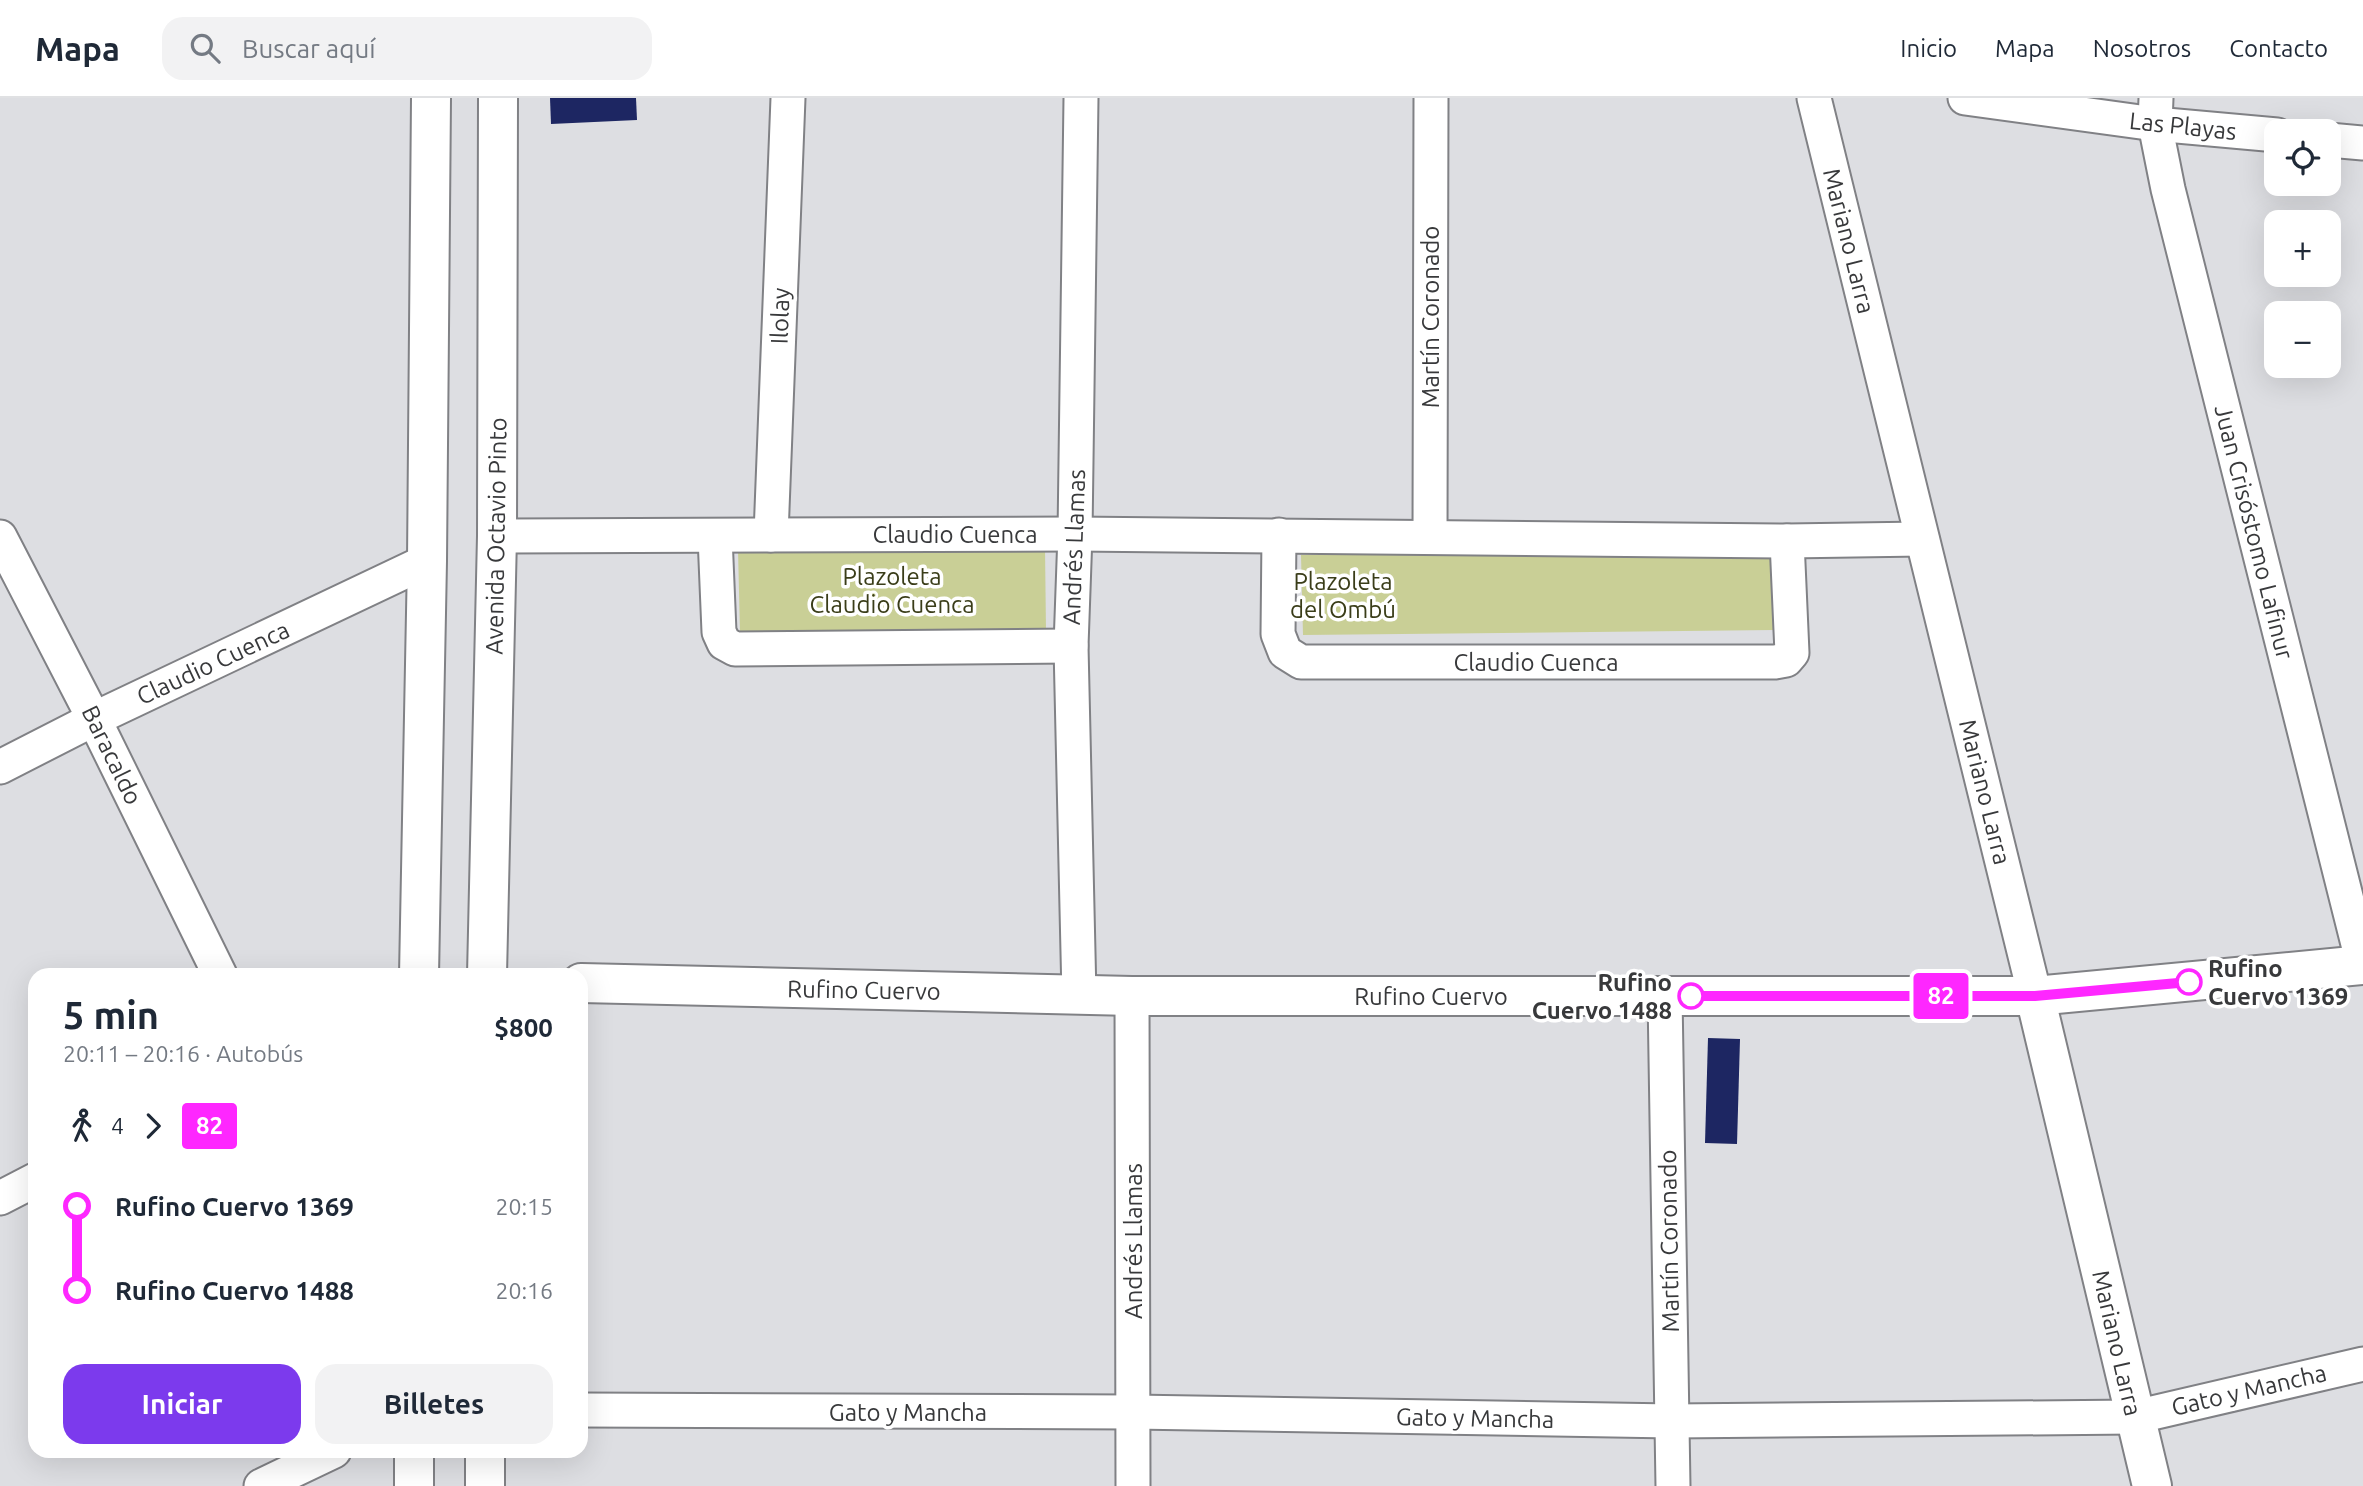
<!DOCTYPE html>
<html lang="es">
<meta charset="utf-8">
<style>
body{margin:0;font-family:Ubuntu,sans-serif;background:#f2f2f3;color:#1f2937;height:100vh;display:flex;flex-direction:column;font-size:26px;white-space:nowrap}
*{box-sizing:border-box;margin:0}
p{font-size:23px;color:#747a83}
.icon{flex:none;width:38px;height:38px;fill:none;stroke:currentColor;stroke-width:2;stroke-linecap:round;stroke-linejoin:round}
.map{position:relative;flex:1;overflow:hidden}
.sheet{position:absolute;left:28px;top:870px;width:560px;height:490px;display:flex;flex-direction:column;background:#fff;border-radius:21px;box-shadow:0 7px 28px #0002}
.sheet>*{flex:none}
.badge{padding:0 14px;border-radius:5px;font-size:24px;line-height:46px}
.controls{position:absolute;left:2264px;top:21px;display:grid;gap:14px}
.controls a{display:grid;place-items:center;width:77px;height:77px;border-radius:14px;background:#fff;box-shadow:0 7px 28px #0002;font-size:35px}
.map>.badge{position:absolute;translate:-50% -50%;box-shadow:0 0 0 4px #fff}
.legs{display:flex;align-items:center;gap:10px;height:77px;padding:0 35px;font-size:23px}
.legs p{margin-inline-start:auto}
.headline{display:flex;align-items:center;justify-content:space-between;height:119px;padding:0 35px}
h1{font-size:38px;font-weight:600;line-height:52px}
.primary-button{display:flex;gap:14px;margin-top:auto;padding:14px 35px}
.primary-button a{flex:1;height:80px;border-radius:21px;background:#7c3aed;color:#fff;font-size:28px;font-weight:600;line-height:80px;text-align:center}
.primary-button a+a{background:#f2f2f3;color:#1f2937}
ul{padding:0 35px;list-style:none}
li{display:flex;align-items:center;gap:24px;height:84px;font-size:26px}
li i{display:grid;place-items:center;width:10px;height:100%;margin:0 9px;background:currentColor}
li i::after{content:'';width:18px;height:18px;margin:-9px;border:5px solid;border-radius:50%;background:#fff}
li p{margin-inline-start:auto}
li:first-child i{background:linear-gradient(#0000 50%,currentColor 0)}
li:last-child i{background:linear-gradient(currentColor 50%,#0000 0)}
header{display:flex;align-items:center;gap:42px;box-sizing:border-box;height:98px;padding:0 35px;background:#fff;border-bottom:2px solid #e0e1e3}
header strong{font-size:33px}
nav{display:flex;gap:38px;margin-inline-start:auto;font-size:24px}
.search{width:490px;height:63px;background:#f2f2f3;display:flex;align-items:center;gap:18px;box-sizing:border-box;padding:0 24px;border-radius:21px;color:#747a83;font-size:26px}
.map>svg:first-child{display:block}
</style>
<header>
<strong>Mapa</strong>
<div class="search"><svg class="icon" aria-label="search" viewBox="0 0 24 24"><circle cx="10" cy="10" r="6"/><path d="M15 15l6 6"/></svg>Buscar aquí</div>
<nav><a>Inicio</a><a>Mapa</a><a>Nosotros</a><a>Contacto</a></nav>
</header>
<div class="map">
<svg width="2363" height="1388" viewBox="0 0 2363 1388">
<rect width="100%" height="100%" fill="#dddee2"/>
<g fill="#c9cf96">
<polygon points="1045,450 1046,533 740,534 738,452"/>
<polygon points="1772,453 1774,532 1303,537 1301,457"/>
</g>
<g fill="#1d2662">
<polygon points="550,0 636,0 637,22 551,26"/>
<polygon points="1708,940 1740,941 1737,1046 1705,1045"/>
</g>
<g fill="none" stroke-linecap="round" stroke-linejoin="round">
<defs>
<g id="street">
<polyline points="1814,0 2035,898"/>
<polyline points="1965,0 2155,26 2277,37"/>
<polyline points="2156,0 2155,26 2168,91 2363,866"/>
<polyline points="2329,42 2363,45"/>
<polyline points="771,437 788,0"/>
<polyline points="1279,437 1278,536 1285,554 1301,564 1775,564 1786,562 1792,555 1787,443"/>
<polyline points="497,438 1075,436 1787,443 1922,441"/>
<polyline points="715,438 719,534 724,545 735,551 1071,548"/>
<polyline points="1430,438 1431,0"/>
<polyline points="0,439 94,621 220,877"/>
<polyline points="0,669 94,621 427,463"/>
<polyline points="1079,898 1071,548 1075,436 1081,0"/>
<polyline points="1132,898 1133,1388"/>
<polyline points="1665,898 1673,1388"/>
<polyline points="0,1100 35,1082"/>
<polyline points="581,1312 1133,1314 1672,1323 2135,1319 2363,1266"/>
<polyline points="261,1388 334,1353"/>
</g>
<g id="secondary">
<polyline points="419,877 427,463 431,0"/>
<polyline points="487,877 497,438 498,0"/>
<polyline points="581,885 1132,898 2035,898 2363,867"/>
<polyline points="2035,898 2152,1388"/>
<polyline points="414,1388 414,1353"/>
<polyline points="485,1388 485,1353"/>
</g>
</defs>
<use href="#street" stroke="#808185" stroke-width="37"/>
<use href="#secondary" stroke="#808185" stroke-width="42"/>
<use href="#street" stroke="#fff" stroke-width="33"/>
<use href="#secondary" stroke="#fff" stroke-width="38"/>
</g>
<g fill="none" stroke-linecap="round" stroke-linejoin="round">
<defs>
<polyline id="line-1" points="1691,898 2035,898 2189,884"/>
</defs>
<use href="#line-1" stroke="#fff" stroke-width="16"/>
<use href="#line-1" stroke="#fe27ff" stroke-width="10"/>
</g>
<g fill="#fff" stroke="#fe27ff" stroke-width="3.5">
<circle cx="2189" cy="884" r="12"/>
<circle cx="1691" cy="898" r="12"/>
</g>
<g text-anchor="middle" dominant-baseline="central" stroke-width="7" stroke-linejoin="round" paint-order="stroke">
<g font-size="24" fill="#38393b" stroke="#fff">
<text transform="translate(2183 28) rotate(6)">Las Playas</text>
<text transform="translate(1849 143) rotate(76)">Mariano Larra</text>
<text transform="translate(780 218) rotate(-88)">Ilolay</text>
<text transform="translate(1430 219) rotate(-90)">Martín Coronado</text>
<text transform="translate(2254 434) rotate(76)">Juan Crisóstomo Lafinur</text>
<text x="955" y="436">Claudio Cuenca</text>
<text transform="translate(496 438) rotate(-89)">Avenida Octavio Pinto</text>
<text transform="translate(1074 449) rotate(-88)">Andrés Llamas</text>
<text x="1536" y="564">Claudio Cuenca</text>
<text transform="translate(213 565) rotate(-25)">Claudio Cuenca</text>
<text transform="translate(112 657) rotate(64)">Baracaldo</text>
<text transform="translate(1985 694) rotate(76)">Mariano Larra</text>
<text transform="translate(864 892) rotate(1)">Rufino Cuervo</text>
<text x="1431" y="898">Rufino Cuervo</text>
<text transform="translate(1133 1143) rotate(-90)">Andrés Llamas</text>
<text transform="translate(1669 1143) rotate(-91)">Martín Coronado</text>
<text transform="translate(2117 1245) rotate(77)">Mariano Larra</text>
<text transform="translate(2249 1292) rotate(-13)">Gato y Mancha</text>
<text x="908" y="1314">Gato y Mancha</text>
<text transform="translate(1475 1320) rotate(1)">Gato y Mancha</text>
</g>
<g font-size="24" fill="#3a3d19" stroke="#fff">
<text x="892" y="478">Plazoleta<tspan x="892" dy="28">Claudio Cuenca</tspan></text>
<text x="1343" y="483">Plazoleta<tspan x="1343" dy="28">del Ombú</tspan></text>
</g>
<g font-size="24" font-weight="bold" fill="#38393b" stroke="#fff" text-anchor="start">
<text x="2208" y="870">Rufino<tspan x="2208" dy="28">Cuervo 1369</tspan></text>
<text x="1672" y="884" text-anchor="end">Rufino<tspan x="1672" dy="28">Cuervo 1488</tspan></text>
</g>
</g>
</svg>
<div class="controls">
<a><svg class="icon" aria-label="locate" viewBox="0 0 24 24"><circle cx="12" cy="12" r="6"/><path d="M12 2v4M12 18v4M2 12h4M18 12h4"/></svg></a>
<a>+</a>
<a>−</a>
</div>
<b class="badge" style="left:1941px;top:898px;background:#fe27ff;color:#fff">82</b>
<section class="sheet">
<div class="headline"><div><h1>5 min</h1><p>20:11 – 20:16 · Autobús</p></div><b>$800</b></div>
<div class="legs"><svg class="icon" aria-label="walk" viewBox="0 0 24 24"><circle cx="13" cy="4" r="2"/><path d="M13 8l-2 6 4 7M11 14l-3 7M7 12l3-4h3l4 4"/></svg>4<svg class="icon" aria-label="forward" viewBox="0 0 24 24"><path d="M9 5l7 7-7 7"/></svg><b class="badge" style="background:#fe27ff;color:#fff">82</b></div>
<ul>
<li><i style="color:#fe27ff"></i><b>Rufino Cuervo 1369</b><p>20:15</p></li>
<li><i style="color:#fe27ff"></i><b>Rufino Cuervo 1488</b><p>20:16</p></li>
</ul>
<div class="primary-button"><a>Iniciar</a><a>Billetes</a></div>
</section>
</div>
